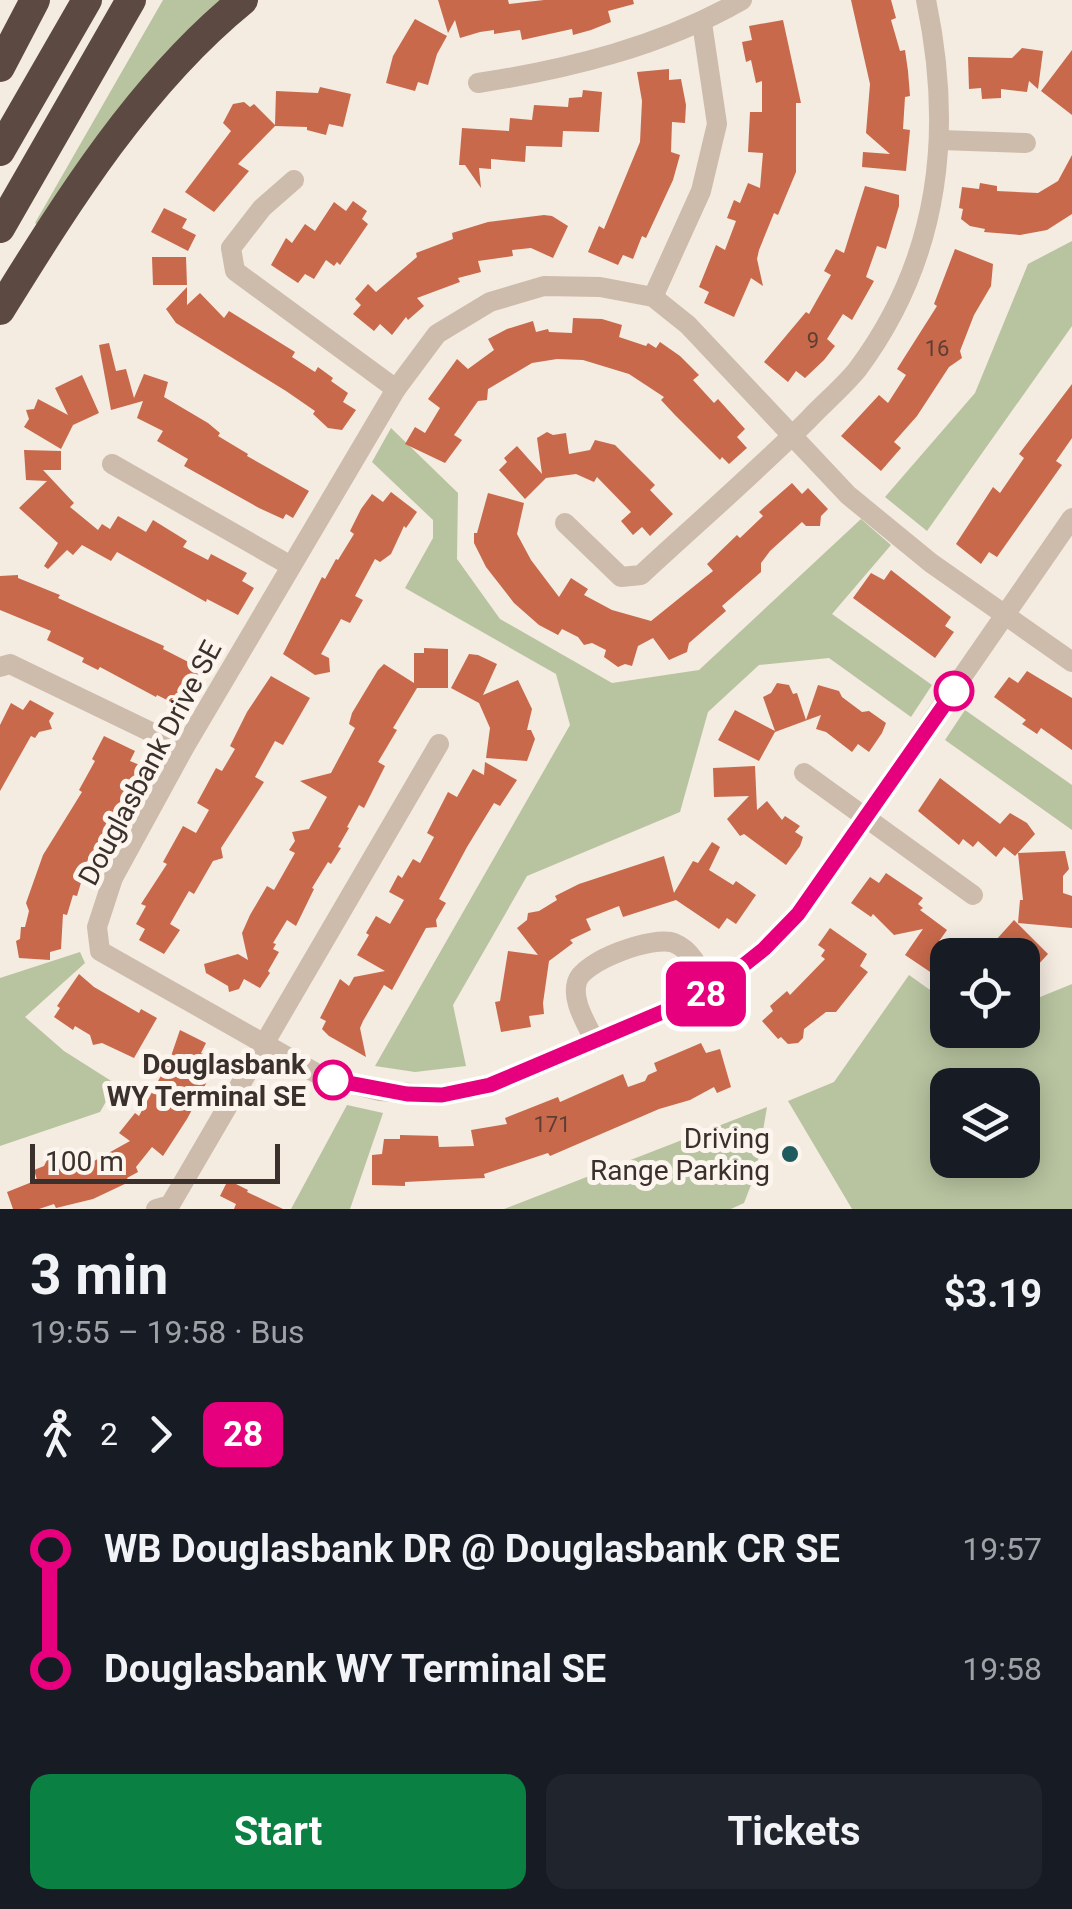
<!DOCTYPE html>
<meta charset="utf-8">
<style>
body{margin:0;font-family:Roboto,sans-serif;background:#20242c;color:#f1f3f6;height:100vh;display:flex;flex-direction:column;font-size:38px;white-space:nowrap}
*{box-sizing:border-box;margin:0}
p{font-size:32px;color:#9ea1a6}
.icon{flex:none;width:55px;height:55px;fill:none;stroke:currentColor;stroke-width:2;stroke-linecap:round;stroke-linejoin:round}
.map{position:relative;height:1209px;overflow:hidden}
.details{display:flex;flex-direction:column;background:#171b24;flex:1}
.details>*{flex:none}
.badge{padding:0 20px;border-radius:15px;font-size:35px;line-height:65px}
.buttons{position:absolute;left:930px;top:938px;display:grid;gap:20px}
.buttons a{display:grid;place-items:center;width:110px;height:110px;border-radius:20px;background:#171b24;box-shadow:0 5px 25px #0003;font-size:50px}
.scale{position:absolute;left:30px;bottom:25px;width:250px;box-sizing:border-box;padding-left:10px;border:5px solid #3b302b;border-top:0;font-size:28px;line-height:35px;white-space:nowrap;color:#3b302b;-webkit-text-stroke:8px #fbf5ee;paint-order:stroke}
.map>.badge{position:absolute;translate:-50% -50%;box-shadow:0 0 0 5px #fff}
.legs{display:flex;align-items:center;gap:15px;height:110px;padding:0 30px;font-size:32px}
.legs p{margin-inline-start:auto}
.overview{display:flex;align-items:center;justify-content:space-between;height:170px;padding:0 30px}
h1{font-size:55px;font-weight:700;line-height:75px}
.button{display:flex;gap:20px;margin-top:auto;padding:20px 30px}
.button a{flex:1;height:115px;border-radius:20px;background:#0b8043;color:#fff;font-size:40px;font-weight:700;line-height:115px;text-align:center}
.button a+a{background:#20242c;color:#f1f3f6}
ul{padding:0 30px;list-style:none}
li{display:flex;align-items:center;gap:35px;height:120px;font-size:38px}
li i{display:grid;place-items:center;width:15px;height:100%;margin:0 12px;background:currentColor}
li i::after{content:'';width:25px;height:25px;margin:-12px;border:8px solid;border-radius:50%;background:#171b24}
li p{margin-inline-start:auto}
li:first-child i{background:linear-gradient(#0000 50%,currentColor 0)}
li:last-child i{background:linear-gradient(currentColor 50%,#0000 0)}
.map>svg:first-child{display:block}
</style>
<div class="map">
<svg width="1072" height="1209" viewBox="0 0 1072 1209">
<rect width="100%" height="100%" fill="#f4ebe1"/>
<g fill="#b8c4a0" fill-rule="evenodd">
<polygon points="163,0 222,0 41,227 35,223"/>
<polygon points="1072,241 1072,326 927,531 885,497 975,393 1028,264"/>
<polygon points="391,428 458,493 457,559 500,619 612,683 699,670 861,519 891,545 832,614 932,685 911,717 829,658 759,665 708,712 680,812 527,876 453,1005 466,1066 415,1072 375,1066 570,725 556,674 405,588 433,538 433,520 372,462"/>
<polygon points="965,710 1072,785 1072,830 945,740"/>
<polygon points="80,952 85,963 25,1017 64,1051 116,1084 100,1112 0,1146 0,978"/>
<path d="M 909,975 L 947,1002 L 948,1030 L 1022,1030 L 1023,1004 L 1072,984 L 1072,1209 L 852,1209 L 788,1101 L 834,1082 ZM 948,1085 L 1022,1085 L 1022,1160 L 948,1160 Z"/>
<polygon points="347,1105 383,1113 350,1209 291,1209"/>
<polygon points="767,1107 756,1172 744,1203 731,1209 504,1209"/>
</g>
<g fill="#c8694b">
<polygon points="438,0 508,0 509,4 544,0 633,0 634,4 608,11 611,22 591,30 573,35 572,29 522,40 520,30 494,34 494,30 480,32 460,38 455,20 448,33"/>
<polygon points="851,0 891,0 896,18 891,20 900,51 905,50 908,71 910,96 905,97 903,129 910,130 906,171 862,167 863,152 890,154 866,133 870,84"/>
<polygon points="415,19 447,36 437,54 428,85 418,82 415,91 386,83 393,56"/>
<polygon points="783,20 801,103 796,103 796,172 778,215 774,213 759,250 757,259 763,286 751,278 734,317 704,303 709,292 699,287 716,245 725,250 736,221 727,218 734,200 740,203 748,183 760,188 763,153 748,152 750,112 762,112 762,81 756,83 751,60 746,62 742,42 752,40 749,26"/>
<polygon points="1022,48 1043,51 1038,89 1029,81 1027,92 1001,89 1001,98 982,99 981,88 969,89 968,57 1012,58"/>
<polygon points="1072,50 1072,115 1041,91"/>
<polygon points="669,69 669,80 681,79 686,105 685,123 672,122 671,152 680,155 673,180 646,238 642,236 633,259 623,255 618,265 588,252 599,226 604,229 640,142 642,101 637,72"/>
<polygon points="320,87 351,94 343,127 329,124 326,135 307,130 307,127 275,126 238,164 249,171 214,212 185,192 231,131 223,123 233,104 244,102 250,107 254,104 275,125 276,91 318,93"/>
<polygon points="583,90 602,92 599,132 563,131 562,147 526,146 525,162 491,159 491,169 479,168 481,188 465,165 459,165 462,128 509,131 510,118 532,120 534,105 568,107 569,98 582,97"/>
<polygon points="1072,155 1072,214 1047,230 1020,235 984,232 985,229 970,226 961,219 963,209 959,208 962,187 979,189 980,183 997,186 997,191 1038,193 1058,181"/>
<polygon points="865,186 899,195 899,206 886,249 877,246 866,277 874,281 852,320 843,314 827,339 835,346 824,360 805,378 796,371 788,382 764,362 806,312 809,314 831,275 824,271 836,249 844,253"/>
<polygon points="353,201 367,211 362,219 368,224 340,265 337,262 334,266 326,260 314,279 305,274 298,283 271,265 286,238 292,243 305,224 315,231 334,202 346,211"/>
<polygon points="164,208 187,219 182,228 196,235 188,251 151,232"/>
<polygon points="544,215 552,216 568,226 553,258 531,248 512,250 513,256 478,261 481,272 458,278 460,282 417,298 424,306 408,320 406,317 392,335 380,324 374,331 353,314 361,305 355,299 368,284 376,292 417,257 416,253 453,239 452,233 488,222"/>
<polygon points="955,249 993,264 991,286 974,315 960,351 962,358 949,367 917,416 894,442 901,448 881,471 841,436 879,395 888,403 906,375 897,369 937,306 934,304"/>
<polygon points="152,257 186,257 187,285 153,285"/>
<polygon points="187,287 187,305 200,293 224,318 229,311 295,352 292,357 315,372 318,367 333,378 331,381 348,393 343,402 356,410 342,430 328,428 313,414 315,411 286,391 176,323 166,309"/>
<polygon points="573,318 602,319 622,325 619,337 646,346 648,343 656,348 660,342 680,356 699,375 693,380 714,403 718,399 745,429 737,437 747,448 729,464 722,457 720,460 675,415 661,400 664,397 629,374 583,360 557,359 532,363 488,389 487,400 478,401 454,435 462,440 445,463 405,444 415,427 425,433 440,408 428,399 457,359 468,369 494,350 488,339 507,329 533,321 536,332 548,329 549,332 572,333"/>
<polygon points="109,343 116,371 126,369 134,398 144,374 168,382 164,397 208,423 220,433 218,436 248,454 247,456 309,491 293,518 286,514 283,519 259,508 184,466 188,459 157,441 163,431 137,418 143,401 111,410 99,345"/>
<polygon points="82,375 99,413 73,425 61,449 24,427 29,419 26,410 34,409 38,399 68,415 55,388"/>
<polygon points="1072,384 1072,438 1056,461 1062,465 997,557 989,552 981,564 956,544 993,487 1000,493 1024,458 1019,454"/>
<polygon points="547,432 553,435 566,433 569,454 590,450 595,440 615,445 655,485 650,490 673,514 650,536 642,527 633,535 621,521 631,512 597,477 594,482 576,474 546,478 525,499 499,470 507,462 504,458 517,446 542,474 537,438"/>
<polygon points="24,450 61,451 61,470 43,470 74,503 70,507 98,530 102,524 110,529 118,516 146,532 153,520 187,541 183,547 208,560 211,554 247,573 242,581 254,588 238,615 207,599 206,602 117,552 111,561 82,545 73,555 67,550 48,569 44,566 58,543 19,508 47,481 26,480"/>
<polygon points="792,483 802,494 808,488 828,509 821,516 820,526 806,526 802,522 770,551 761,563 761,572 722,606 726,611 689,643 687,652 669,660 653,638 638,646 632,666 625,664 618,667 604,657 606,650 592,643 584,645 578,637 562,629 558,635 539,625 514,603 486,567 474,543 474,533 477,533 488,493 524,503 517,534 531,560 559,597 571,578 588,589 584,595 612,610 651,621 713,571 707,564 737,535 740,538 763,516 759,512"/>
<polygon points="391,492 417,512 406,528 404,526 391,554 380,562 375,559 355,596 363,600 350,623 341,619 321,654 329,658 330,672 315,675 283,654 322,577 325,579 336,559 338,560 354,534 350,531 361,509 372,494 383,502"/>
<polygon points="891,570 951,617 945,626 954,632 935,658 853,598 871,573 884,580"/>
<polygon points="18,575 18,578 60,595 58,598 164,646 163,649 204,670 191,698 182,693 177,705 157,695 156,697 100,667 98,670 82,662 84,658 47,640 51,631 0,610 0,576"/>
<polygon points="424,648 448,649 448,688 417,688 393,728 397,730 378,762 385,766 364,808 359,805 347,827 349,828 338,847 341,848 331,864 328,862 312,888 314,889 296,926 287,920 273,943 276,944 273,949 279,952 268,971 270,973 260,988 244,979 239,989 229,992 228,986 206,973 204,964 238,954 248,960 242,933 250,915 267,886 274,890 295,853 289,850 295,841 292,832 309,829 327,797 300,781 331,773 355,728 349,724 352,713 378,670 384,664 414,683 414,653 424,653"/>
<polygon points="469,654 478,655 497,664 483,695 518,680 532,709 527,730 531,730 535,739 527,761 486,758 490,728 479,703 451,688"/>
<polygon points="1027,671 1072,698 1072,750 1041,728 1037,734 1022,724 1026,720 994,697 1009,677 1018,683"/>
<polygon points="271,676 310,698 283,745 275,741 255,777 264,782 221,848 223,858 213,861 194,894 189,891 170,924 180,930 164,954 139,940 145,929 136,924 146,906 141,904 167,864 163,862 183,826 196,833 209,810 197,803 216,768 222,771 235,749 230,746 247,712"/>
<polygon points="777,683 789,685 793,694 797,693 806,720 818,685 839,691 842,697 862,712 869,711 886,723 882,733 869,752 858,744 852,752 826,732 816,729 821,715 775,732 759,761 718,740 735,710 775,731 763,697 771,693"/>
<polygon points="30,700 54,713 49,721 52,729 39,732 35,738 31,736 0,791 0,725 11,703 23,710"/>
<polygon points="104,736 135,751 130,761 142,766 92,857 89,856 77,896 73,895 67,915 63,914 61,949 50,952 50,960 19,958 16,941 20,939 21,927 25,927 29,911 26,903 43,855 82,792 79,790 95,761 92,759"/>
<polygon points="485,762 517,780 500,806 494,803 467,847 439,899 446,903 436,920 437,927 426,928 392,990 384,985 363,1021 360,1028 366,1057 329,1036 322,1029 326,1021 320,1018 340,979 349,986 354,977 385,971 357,955 369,935 366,933 376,916 390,924 404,900 389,892 398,875 402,878 413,859 420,863 434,837 427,833 448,792 457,797 473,769 484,775"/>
<polygon points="755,766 757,810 767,801 782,820 785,816 800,826 795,832 803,837 800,846 786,865 744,834 740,836 727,819 749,796 714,797 713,768"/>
<polygon points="940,778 1000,824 1010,813 1027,823 1035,834 1015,856 1004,847 996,857 978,841 973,847 963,839 959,845 918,811"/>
<polygon points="712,842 720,847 709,870 733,885 736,881 756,895 736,924 727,918 719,929 676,900 623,917 619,906 586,919 591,930 570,940 573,943 549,961 543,1003 544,1014 529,1016 531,1027 501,1032 495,1002 500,1001 508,951 538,955 517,928 527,920 528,913 539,911 557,900 555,896 579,884 664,856 674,893 693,861 698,863"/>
<polygon points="1065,851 1069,869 1063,876 1063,893 1072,896 1072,928 1018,923 1020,900 1023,900 1018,853"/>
<polygon points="886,873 923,898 918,904 923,908 920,910 947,930 937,944 948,943 948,984 905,955 923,929 894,935 873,914 871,917 851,903 870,877 879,883"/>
<polygon points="1014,920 1048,954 1022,982 1022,955 956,955 960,943 996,940"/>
<polygon points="830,928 867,954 860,966 868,972 836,1012 826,1012 804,1029 803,1038 798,1043 788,1044 781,1037 778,1039 762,1021 773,1011 770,1006 787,991 790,995 825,959 821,956 825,950 818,945"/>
<polygon points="79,974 94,987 139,1013 141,1009 157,1018 134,1058 102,1043 93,1045 90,1035 75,1026 73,1030 54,1017 60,1008 57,1006"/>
<polygon points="180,1030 206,1043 201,1053 218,1061 187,1119 163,1156 152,1147 136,1167 138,1172 127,1178 129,1182 93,1199 56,1208 54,1204 39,1209 13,1209 7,1192 37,1180 34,1170 44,1166 48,1158 56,1162 87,1147 94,1161 130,1141 119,1133 135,1113 139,1116 170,1059"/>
<polygon points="701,1043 706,1053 720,1049 731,1087 717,1093 714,1087 690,1100 659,1109 550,1156 548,1153 484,1174 485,1178 405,1182 405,1186 372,1185 372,1155 382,1154 384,1139 400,1139 400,1135 438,1136 439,1147 474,1146 471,1130 507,1124 505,1118 558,1097 560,1102 623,1074 628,1087 645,1081 648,1075 657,1071 654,1063"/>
<polygon points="228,1180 248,1190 247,1192 283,1209 234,1209 236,1204 220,1196"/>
</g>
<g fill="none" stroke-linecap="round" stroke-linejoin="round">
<g stroke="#cdbbac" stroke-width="20">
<path d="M 478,83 C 569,69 662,46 742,0"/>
<polyline points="941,140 1026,143"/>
<polyline points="294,180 262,208 231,248 235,271 396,389"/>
<polyline points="653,297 701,191 717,124 702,23"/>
<polyline points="112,464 291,566"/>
<polyline points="1072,518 798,914 764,949 710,992 490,1085 443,1095 380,1091 323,1077 100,951 97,927 113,878 184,748 396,389 437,334 490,302 544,286 600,287 653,297 688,325 848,495 931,563 1072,662"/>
<path d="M 565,523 L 621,577 L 641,575 C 697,523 755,473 809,419 C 824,403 843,387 857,370 C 940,259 954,133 926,0"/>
<polyline points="0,667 10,664 184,748"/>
<polyline points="804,773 973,895"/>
<path d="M 595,1042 C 588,1025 571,1002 577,982 C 582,961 654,935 674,943 C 694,951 701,973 710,992"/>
<polyline points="156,1209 170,1205 439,744"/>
</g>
<g stroke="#5c4a42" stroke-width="30">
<polyline points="0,67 35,0"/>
<polyline points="0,151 87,0"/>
<polyline points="0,228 131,0"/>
<path d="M 0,310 C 69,199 141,83 243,0"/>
</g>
</g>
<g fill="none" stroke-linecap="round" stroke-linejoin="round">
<defs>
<polyline id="line-1" points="333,1080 407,1094 442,1095 490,1085 710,992 764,949 798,914 954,691"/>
</defs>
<use href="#line-1" stroke="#fff" stroke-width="22"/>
<use href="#line-1" stroke="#e6007e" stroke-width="15"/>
</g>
<g fill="#fff" stroke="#e6007e" stroke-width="5">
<circle cx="954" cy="691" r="18"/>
<circle cx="333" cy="1080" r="18"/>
</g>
<circle fill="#1f5a5e" stroke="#fbf5ee" stroke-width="4" cx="790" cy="1154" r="10"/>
<g text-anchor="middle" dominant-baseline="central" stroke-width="10" stroke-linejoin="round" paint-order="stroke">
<g font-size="22" fill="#5e3e33">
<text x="813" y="340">9</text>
<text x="937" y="348">16</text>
<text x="552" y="1124">171</text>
</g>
<g font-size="28" fill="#3b302b" stroke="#fbf5ee">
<text transform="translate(150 763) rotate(-62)">Douglasbank Drive SE</text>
</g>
<g font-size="28" font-weight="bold" fill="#3b302b" stroke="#fbf5ee" text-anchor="end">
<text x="306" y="1064">Douglasbank<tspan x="306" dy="32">WY Terminal SE</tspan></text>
</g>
<g font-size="28" fill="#3b302b" stroke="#fbf5ee" text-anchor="end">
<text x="770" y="1138">Driving<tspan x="770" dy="32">Range Parking</tspan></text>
</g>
</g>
</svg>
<div class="buttons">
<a><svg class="icon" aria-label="locate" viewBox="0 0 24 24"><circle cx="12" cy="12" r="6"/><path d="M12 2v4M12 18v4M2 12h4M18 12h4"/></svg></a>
<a><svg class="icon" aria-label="layers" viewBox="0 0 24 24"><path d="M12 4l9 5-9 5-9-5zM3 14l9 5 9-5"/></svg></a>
</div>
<div class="scale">100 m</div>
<b class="badge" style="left:706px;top:994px;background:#e6007e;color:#fff">28</b>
</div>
<section class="details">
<div class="overview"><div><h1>3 min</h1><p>19:55 – 19:58 · Bus</p></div><b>$3.19</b></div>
<div class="legs"><svg class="icon" aria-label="walk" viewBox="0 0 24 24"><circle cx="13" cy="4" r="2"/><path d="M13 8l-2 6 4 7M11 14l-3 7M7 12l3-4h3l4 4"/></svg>2<svg class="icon" aria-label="forward" viewBox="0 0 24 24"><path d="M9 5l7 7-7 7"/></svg><b class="badge" style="background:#e6007e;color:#fff">28</b></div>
<ul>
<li><i style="color:#e6007e"></i><b>WB Douglasbank DR @ Douglasbank CR SE</b><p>19:57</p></li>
<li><i style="color:#e6007e"></i><b>Douglasbank WY Terminal SE</b><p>19:58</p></li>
</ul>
<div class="button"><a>Start</a><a>Tickets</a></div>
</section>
